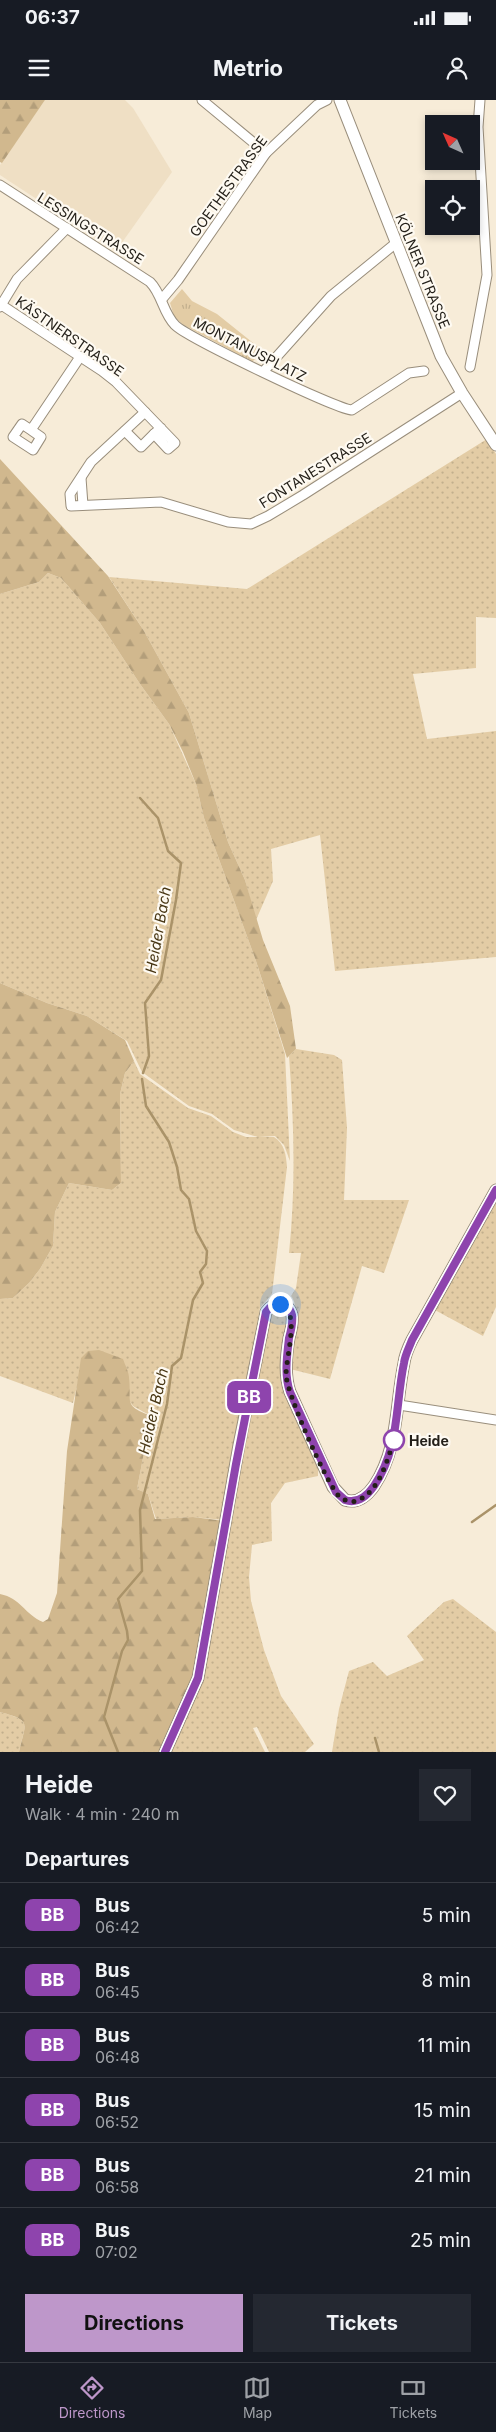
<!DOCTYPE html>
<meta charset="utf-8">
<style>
body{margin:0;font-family:Inter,sans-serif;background:#242831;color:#f1f3f6;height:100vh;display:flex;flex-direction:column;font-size:19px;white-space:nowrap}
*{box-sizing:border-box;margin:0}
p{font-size:16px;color:#9ea1a6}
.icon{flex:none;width:28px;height:28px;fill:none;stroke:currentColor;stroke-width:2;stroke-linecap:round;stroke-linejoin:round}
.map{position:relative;height:1652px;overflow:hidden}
.sheet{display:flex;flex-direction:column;background:#171b24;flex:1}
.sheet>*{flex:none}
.badge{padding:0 10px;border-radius:8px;font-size:18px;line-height:32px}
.needle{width:32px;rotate:315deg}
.tools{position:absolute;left:425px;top:15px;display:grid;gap:10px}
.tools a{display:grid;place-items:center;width:55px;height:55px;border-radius:0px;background:#171b24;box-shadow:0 2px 8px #0003;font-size:25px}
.you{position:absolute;width:25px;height:25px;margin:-12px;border:4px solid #fff;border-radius:50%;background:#1a73e8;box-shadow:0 0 0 8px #1a73e833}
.map>.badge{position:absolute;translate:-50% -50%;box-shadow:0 0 0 2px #fff}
h2{padding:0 25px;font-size:19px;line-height:45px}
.round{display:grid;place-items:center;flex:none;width:52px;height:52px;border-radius:0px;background:#242831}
.head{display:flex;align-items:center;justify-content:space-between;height:85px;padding:0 25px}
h1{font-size:24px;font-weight:700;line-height:38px}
.action{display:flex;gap:10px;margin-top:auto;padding:10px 25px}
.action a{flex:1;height:58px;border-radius:0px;background:#be97ca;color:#111;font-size:20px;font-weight:700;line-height:58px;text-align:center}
.action a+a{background:#242831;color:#f1f3f6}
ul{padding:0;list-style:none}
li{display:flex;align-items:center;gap:15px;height:65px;padding:0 25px;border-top:1px solid #363941}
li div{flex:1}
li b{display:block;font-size:19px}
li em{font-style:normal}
li .badge{min-width:55px;font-weight:700;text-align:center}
.status{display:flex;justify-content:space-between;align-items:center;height:35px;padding:0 25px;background:#171b24;direction:ltr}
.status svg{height:14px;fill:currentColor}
header{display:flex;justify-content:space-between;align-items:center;height:65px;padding:0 25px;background:#171b24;font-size:22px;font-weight:700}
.dock{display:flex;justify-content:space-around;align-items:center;height:70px;border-top:1px solid #363941;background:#171b24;font-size:14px;color:#9ea1a6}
.dock a{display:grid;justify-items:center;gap:2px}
.dock .on{color:#be97ca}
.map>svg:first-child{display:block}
</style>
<div class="status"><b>06:37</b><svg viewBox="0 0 49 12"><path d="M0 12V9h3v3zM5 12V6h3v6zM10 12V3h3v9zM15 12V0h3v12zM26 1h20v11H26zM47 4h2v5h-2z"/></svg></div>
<header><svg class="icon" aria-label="menu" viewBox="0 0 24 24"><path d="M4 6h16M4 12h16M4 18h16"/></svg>Metrio<svg class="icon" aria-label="person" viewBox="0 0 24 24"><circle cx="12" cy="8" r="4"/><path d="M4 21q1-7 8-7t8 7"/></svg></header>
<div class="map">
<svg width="496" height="1652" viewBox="0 0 496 1652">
<defs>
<pattern id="grass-dots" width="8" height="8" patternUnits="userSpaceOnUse" patternTransform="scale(1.25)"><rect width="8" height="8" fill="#e3cca5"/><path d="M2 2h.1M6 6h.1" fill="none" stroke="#c2af8d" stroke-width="1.8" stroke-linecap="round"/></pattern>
<pattern id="forest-firs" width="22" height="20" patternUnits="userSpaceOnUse" patternTransform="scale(1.25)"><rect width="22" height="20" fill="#d1b88e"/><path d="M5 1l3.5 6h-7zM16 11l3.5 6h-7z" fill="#b39e7a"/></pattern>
<pattern id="park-tufts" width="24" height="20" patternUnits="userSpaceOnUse" patternTransform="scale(1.25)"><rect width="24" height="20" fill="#e3cca5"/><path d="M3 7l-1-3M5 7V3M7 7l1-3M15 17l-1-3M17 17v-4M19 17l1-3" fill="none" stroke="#c2af8d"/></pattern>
</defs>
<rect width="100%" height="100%" fill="#f7ecd8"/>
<polygon fill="#efdfc4" points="45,0 125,0 133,8 172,72 116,151 0,75 0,65"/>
<g fill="url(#grass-dots)">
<polygon points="487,339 496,354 496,518 476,517 476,568 413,574 427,639 496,631 496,857 335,871 320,735 271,749 273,781 256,820 245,780 228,742 189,613 144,531 109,477 247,489"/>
<polygon points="48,473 61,478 100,523 140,584 169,624 196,684 204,718 256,861 285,954 290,1061 284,1045 275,1036 258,1037 234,1030 212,1014 189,1006 142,972 127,941 87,916 47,903 0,883 0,494 39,482"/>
<path d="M 296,949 L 334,955 L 342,960 L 347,1028 L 344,1100 L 409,1100 L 384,1173 L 362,1166 L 330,1279 L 290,1269 C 292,1251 302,1209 291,1196 L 296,1188 L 301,1153 L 289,1153 C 296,1086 294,1022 289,956 Z"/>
<path d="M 134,961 L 140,974 L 188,1008 L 211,1016 L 233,1032 L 246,1037 L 274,1037 C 285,1044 286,1055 287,1067 L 272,1194 L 260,1208 L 224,1420 L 193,1417 L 156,1419 L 148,1394 L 137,1389 L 151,1316 L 133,1306 L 128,1299 L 129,1290 L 78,1282 L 73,1303 L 0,1276 L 0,1199 L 13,1198 L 29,1183 L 40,1169 L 53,1146 L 55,1112 L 69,1083 L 112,1090 L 121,1083 L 120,994 L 125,973 Z"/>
<polygon points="496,1098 496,1207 483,1236 433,1209"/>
<polygon points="275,1210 283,1212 286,1216 283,1265 318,1365 318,1376 285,1383 271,1403 272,1441 252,1445 249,1477 251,1501 264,1550 281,1596 314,1644 305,1652 269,1652 257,1627 253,1628 265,1652 166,1652 202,1559 271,1215"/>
<polygon points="453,1499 496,1532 496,1652 332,1652 339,1609 349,1571 373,1562 387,1576 424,1560 407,1536 444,1502"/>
<path d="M 0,1612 C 32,1621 26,1621 19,1652 L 0,1652 Z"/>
</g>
<g fill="url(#forest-firs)">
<polygon points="0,0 45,0 2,63 0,62"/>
<polygon points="0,359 108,476 144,531 189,613 228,742 245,780 263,840 290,906 296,949 287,958 256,861 204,718 196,684 183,652 169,624 140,584 100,523 61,478 48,473 39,482 0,494"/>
<polygon points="0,883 47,903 87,916 125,940 134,961 125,973 120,994 121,1083 112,1090 69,1083 55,1112 53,1146 40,1169 29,1183 13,1198 0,1199"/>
<path d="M 99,1250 L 123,1259 C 125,1265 129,1272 129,1278 C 132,1302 122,1305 151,1316 L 137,1389 L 148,1394 L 155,1419 L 193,1417 L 225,1421 L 198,1578 L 165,1652 L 19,1652 C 26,1621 32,1621 0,1612 L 0,1494 C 21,1498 24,1514 43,1522 L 48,1519 L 57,1493 L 67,1351 L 81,1258 L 88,1251 Z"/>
</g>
<polygon fill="url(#park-tufts)" points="182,189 192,201 217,214 263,251 252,262 182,224 174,216 170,203"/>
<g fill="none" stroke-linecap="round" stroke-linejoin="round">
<g stroke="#aa9369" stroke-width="2.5">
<polyline points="140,698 158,718 168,751 181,763 176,800 161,880 145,903 149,956 143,973"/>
<polyline points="472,1422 496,1405"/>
<polyline points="375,1638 379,1652"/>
<polyline points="118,1652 104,1617 122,1551 128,1540 127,1531 118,1499 142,1471 140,1410 167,1304 172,1266 181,1258 193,1200 203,1183 200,1172 206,1164 207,1151 196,1131 189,1099 181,1090 177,1067 169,1042 146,1006 142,979"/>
</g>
<defs>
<g id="minor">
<polyline points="202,0 266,53"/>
<path d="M 0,85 L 150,182 C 162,194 163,213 175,225 C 186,237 338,310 352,310 L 409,273 L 424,271"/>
<polyline points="162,199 178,180 266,53 317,5 327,0"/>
<polyline points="0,204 102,271 116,282 175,343 168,349 154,334 161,328"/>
<polyline points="0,207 17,179 67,128"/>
<polyline points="470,267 487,175 478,27 480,0"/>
<polyline points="263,272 331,196 396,143"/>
<polyline points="145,312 91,362 70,394 71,406 161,402 228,422 251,424 268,416 303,395 462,293"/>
<polyline points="31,330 41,337 33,350 13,337 22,324 31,330 80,257"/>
<polyline points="125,331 141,347 154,334"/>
<polyline points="81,378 83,405"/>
<polyline points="399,1305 496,1320"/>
</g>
<g id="secondary">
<polyline points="340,0 441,256 462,293 496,345"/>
<path d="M 165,1652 L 198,1578 L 239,1345 L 266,1212 C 273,1202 288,1200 292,1215 C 293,1222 291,1231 289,1238 C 286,1256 284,1275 290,1292 L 333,1387 L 345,1400 C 357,1404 367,1396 374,1386 C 399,1348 395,1306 404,1263 C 405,1255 408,1248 412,1240 L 496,1090"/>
</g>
</defs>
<use href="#minor" stroke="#998e7c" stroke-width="11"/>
<use href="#secondary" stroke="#998e7c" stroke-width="13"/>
<use href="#minor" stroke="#fff" stroke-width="9"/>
<use href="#secondary" stroke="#fff" stroke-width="11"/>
</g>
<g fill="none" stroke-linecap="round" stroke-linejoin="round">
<defs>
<path id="line" d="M 165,1652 L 198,1578 L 236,1364 L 266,1212 C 273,1202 288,1200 292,1215 C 293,1222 291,1231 289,1238 C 287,1256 284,1275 290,1292 L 336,1392 L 345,1400 C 357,1404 367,1396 374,1386 C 400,1348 395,1305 404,1263 C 405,1255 409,1248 412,1240 L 496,1090"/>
</defs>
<use href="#line" stroke="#fff" stroke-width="11"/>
<use href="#line" stroke="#8e44ad" stroke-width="8"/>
<path stroke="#231f18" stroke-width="5" stroke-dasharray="0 9" d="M 280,1204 C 301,1210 286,1256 286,1275 C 287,1294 325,1380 338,1395 C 342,1399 346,1401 352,1402 C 378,1397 387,1361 394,1340"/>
</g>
<circle fill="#fff" stroke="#8e44ad" stroke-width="2.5" cx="394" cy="1340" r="10"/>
<g text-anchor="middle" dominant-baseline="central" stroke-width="4.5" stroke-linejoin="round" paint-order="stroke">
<g font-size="14" fill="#231f18" stroke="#fefaf2">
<text transform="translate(228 86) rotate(-54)">GOETHESTRASSE</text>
<text transform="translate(91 128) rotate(32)">LESSINGSTRASSE</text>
<text transform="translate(423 171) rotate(68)">KÖLNER STRASSE</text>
<text transform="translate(70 236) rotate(35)">KÄSTNERSTRASSE</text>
<text transform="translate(250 249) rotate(27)">MONTANUSPLATZ</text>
<text transform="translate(315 370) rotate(-32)">FONTANESTRASSE</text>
</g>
<g font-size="14" font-weight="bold" fill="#231f18" stroke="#fefaf2" text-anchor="start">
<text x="409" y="1340">Heide</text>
</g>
<g font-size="15" font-style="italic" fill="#473512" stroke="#fefaf2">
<text transform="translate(158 830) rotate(-80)">Heider Bach</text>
<text transform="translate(153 1311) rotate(-77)">Heider Bach</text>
</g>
</g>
</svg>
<div class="tools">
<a><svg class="needle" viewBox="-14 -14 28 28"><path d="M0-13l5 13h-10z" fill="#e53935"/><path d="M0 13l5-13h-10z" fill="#9ea1a6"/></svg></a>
<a><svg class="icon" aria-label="locate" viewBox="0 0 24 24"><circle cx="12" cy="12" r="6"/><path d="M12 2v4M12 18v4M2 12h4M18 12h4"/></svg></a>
</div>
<div class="you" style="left:280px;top:1204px"></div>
<b class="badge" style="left:249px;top:1297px;background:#8e44ad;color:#fff">BB</b>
</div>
<section class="sheet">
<div class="head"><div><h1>Heide</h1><p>Walk · 4 min · 240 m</p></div><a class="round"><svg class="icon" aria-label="heart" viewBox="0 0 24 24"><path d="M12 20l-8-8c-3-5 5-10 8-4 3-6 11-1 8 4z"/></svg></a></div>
<h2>Departures</h2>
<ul>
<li><span class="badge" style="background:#8e44ad;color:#fff">BB</span><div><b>Bus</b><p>06:42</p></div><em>5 min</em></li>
<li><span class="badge" style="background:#8e44ad;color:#fff">BB</span><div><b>Bus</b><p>06:45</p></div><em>8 min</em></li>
<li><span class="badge" style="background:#8e44ad;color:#fff">BB</span><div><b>Bus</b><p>06:48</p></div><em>11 min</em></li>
<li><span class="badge" style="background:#8e44ad;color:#fff">BB</span><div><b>Bus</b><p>06:52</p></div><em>15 min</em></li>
<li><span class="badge" style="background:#8e44ad;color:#fff">BB</span><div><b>Bus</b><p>06:58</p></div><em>21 min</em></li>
<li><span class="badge" style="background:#8e44ad;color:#fff">BB</span><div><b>Bus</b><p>07:02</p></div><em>25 min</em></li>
</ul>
<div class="action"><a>Directions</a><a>Tickets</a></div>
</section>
<nav class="dock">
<a class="on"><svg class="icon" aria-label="directions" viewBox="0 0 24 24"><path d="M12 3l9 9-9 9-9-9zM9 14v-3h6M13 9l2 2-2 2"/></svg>Directions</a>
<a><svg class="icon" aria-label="map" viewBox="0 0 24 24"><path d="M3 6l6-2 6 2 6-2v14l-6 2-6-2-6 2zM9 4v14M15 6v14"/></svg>Map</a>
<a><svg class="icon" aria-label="tickets" viewBox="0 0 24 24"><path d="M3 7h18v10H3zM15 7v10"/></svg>Tickets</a>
</nav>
